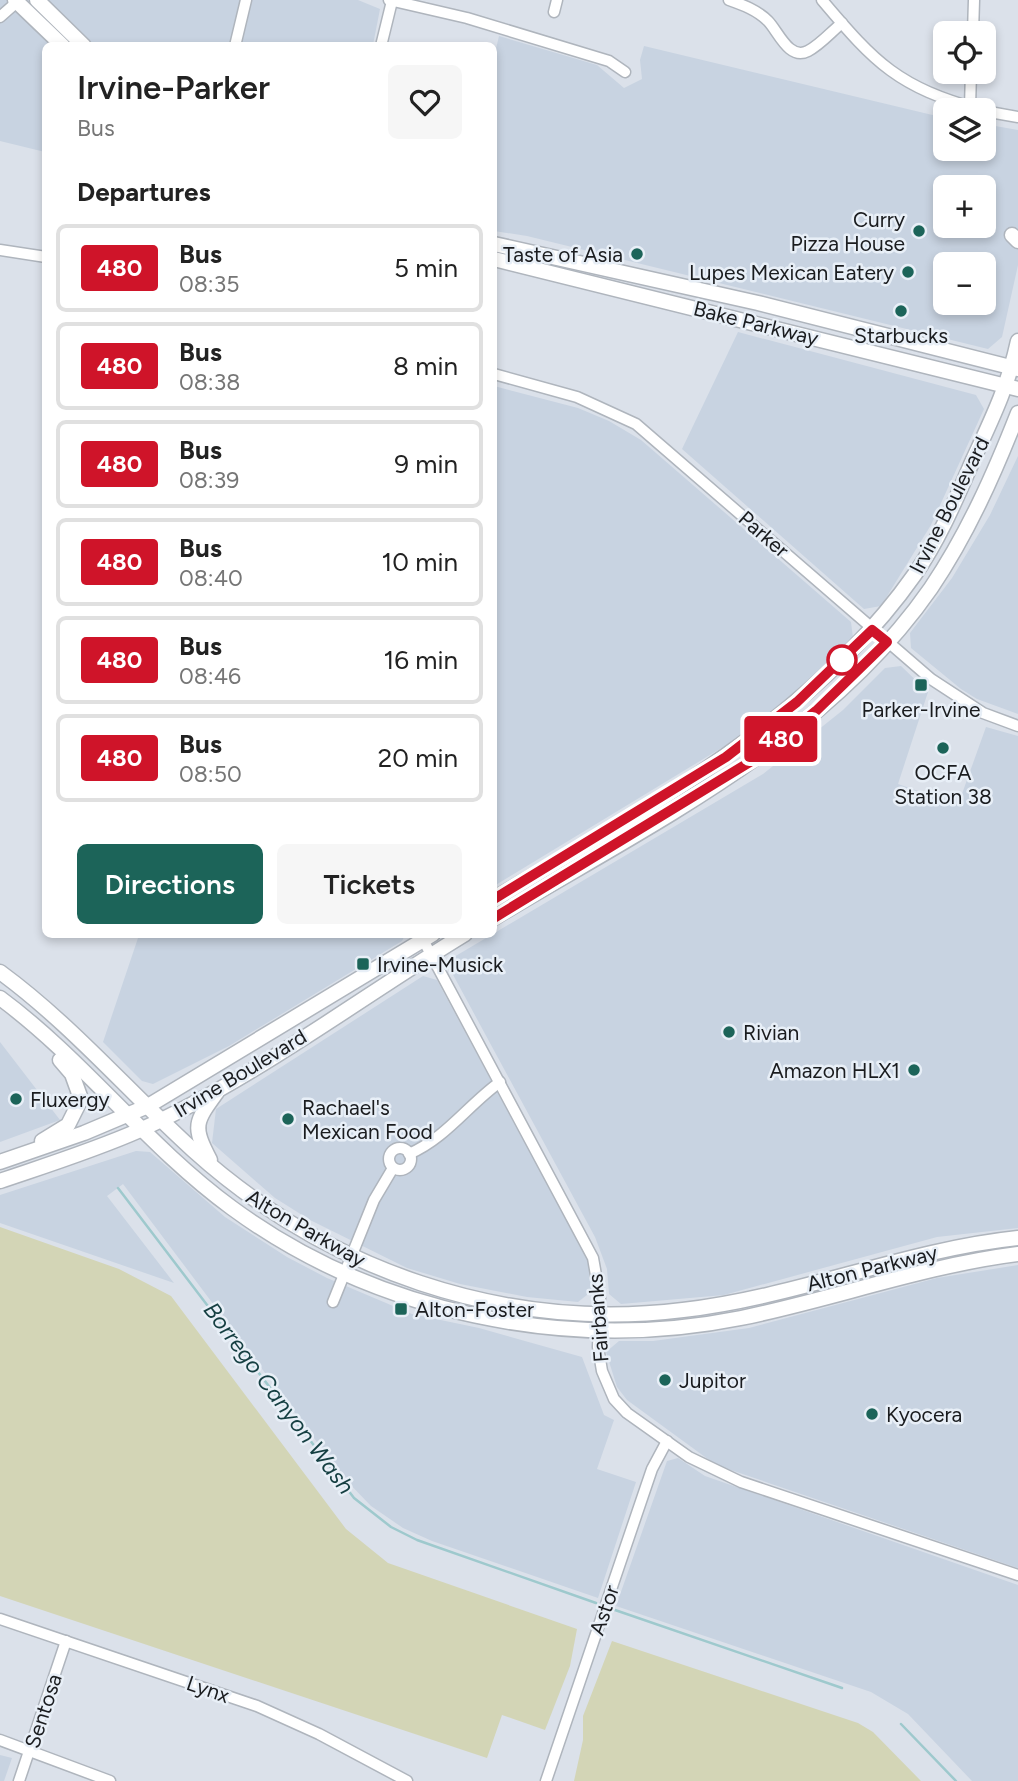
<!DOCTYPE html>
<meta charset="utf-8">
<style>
body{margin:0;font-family:Figtree,sans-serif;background:#f6f6f6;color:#222;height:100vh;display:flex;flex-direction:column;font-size:26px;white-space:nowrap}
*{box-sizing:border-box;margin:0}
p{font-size:23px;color:#767676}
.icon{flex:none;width:38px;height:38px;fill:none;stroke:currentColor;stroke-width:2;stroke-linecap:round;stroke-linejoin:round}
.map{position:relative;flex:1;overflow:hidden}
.sheet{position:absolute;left:42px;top:42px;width:455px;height:896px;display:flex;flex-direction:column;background:#fff;border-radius:10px;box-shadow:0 4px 10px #0003}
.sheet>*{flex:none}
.badge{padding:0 14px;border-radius:5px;font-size:24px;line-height:46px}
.tools{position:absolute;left:933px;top:21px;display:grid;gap:14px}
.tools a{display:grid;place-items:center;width:63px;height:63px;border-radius:10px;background:#fff;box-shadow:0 4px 10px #0003;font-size:35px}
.map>.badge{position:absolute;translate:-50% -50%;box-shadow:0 0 0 4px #fff}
h2{padding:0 35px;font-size:26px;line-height:63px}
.round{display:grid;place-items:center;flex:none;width:74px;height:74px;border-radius:10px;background:#f6f6f6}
.summary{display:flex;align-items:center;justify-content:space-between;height:119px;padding:0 35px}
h1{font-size:33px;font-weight:600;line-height:52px}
.button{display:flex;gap:14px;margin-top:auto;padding:14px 35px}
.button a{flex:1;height:80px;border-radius:10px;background:#1c6459;color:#fff;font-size:28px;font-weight:600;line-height:80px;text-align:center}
.button a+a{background:#f6f6f6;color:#222}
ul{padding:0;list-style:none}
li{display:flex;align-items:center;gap:21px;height:88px;margin:0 14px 10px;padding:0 21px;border:4px solid #e0e0e0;border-radius:10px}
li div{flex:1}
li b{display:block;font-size:26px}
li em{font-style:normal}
li .badge{min-width:77px;font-weight:700;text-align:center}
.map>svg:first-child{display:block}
</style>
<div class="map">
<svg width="1018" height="1781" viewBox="0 0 1018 1781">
<rect width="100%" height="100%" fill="#dbe1ea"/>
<g fill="#c8d3e1" fill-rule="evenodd">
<polygon points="0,0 358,0 380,9 373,45 46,46 45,152 0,141"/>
<path d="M 499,36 L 597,65 L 624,88 L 642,79 L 640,60 L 644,46 L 945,118 L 945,149 L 984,149 L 984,124 L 1018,130 L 1018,265 L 1002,337 L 988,349 L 527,236 L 494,231 L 494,57 ZM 945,187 L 984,187 L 984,226 L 945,226 ZM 945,264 L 984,264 L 984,303 L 945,303 Z"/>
<polygon points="738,332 976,395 984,409 931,525 881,606 864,609 682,449"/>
<polygon points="494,386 578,408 609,421 641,440 851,622 853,638 784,703 728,744 494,886"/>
<polygon points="1018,456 1018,714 977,699 961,689 911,648 910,633 952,578 990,515"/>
<polygon points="901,666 928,692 898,784 958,805 986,727 1018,736 1018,1228 937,1237 724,1295 621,1304 609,1294 607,1269 595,1237 451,971 454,957 763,774 843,710 885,668"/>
<polygon points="139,935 139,934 405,935 402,941 229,1046 153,1084 142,1081 103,1042"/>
<polygon points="423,976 437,980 587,1258 592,1291 578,1302 527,1297 460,1284 407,1268 310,1220 275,1198 212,1143 216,1109"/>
<polygon points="0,1042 60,1120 0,1142"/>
<polygon points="136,1151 150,1152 225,1217 287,1257 327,1278 412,1314 479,1328 582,1357 604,1415 614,1420 597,1469 636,1482 598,1598 432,1541 403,1528 371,1506 344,1478 123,1184 107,1196 174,1283 0,1223 0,1195"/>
<polygon points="1018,1265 1018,1568 716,1465 627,1400 617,1387 606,1352 619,1341 653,1341 749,1328 937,1278"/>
<polygon points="678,1458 705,1476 1018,1585 1018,1781 972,1781 908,1714 871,1692 616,1606 667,1461"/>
<polygon points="0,1755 12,1758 4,1781 0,1781"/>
</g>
<g fill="#d3d5b6">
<polygon points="0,1227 119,1269 171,1296 346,1529 388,1563 577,1629 570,1666 545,1730 502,1715 487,1758 0,1596"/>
<polygon points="612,1641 858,1723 873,1732 921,1781 574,1781 583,1740 583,1716"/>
</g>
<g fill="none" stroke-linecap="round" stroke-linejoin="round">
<g stroke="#9ec9cd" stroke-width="2.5">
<polyline points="118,1188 354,1498 391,1527 417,1540 596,1603"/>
<polyline points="615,1610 842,1688"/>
<polyline points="901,1724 956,1781"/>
</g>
<defs>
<g id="minor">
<polyline points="389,0 467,18 609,61 625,72"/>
<path d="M 729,0 C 743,5 757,10 768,21 C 778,31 789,61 808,51 C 820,45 831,32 842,23"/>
<path d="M 822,0 C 876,64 898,87 981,110"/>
<polyline points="554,12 557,0"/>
<polyline points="0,17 17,2"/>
<polyline points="973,33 974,0"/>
<polyline points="235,46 246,0"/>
<polyline points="381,46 392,1"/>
<polyline points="970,107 971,72"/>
<polyline points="984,111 1018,117"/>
<polyline points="0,250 46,257"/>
<polyline points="494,374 577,397 636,424 931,679 983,713 1018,726"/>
<polyline points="420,934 593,1258 600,1298 598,1347 602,1371 614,1399 627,1413 689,1457 741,1482 1018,1575"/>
<circle cx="400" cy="1159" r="11"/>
<path d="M 409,1154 C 446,1138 468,1105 500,1082"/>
<polyline points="333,1302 374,1200 393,1168"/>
<polyline points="0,1619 257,1706 319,1734 407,1781"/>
<polyline points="0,1740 110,1781"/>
<polyline points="19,1781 66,1641"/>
<polyline points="546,1781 652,1469 667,1441"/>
</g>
<g id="major">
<polyline points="15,0 63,46"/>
<polyline points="37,0 84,46"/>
<polyline points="1012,235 1018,241"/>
<polyline points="494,244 758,303 1018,369"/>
<polyline points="494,259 1018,389"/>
<path d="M 494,899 C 646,808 811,722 915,574 C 939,540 956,499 973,460 C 991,421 1009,384 1018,341"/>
<path d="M 494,918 C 648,825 825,741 931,588 C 968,533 994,474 1018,413"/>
<path d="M 0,972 C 71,1024 128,1091 193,1150 C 326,1270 504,1332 683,1310 C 797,1297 904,1250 1018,1238"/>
<path d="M 0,998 C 84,1060 147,1146 232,1208 C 375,1313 567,1353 741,1318 C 834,1299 923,1266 1018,1254"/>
<polyline points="42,1141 68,1125 81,1099 72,1074 60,1060"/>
<path d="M 210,1160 C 192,1126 195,1122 217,1092"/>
<polyline points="0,1162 84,1133 148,1106 433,934"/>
<path d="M 0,1181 C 47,1165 95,1150 140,1130 C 255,1078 358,999 465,934"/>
</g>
</defs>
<use href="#minor" stroke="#afb5bd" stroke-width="13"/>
<use href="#major" stroke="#afb5bd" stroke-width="17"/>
<use href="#minor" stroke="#fff" stroke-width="10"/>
<use href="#major" stroke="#fff" stroke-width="14"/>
</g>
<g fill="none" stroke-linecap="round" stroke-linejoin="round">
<defs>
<polyline id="line" points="494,899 726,757 797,702 872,630 887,642 816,711 763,754 494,918"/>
</defs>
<use href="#line" stroke="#fff" stroke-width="16"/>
<use href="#line" stroke="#cf1429" stroke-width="10"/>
</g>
<g fill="#1c6459" stroke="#e8eff7" stroke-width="2.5">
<circle cx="919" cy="231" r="7"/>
<circle cx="637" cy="254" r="7"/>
<circle cx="908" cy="272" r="7"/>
<circle cx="901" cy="311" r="7"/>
<rect x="914" y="678" width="14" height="14" rx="3.5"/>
<circle cx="943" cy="748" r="7"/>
<rect x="356" y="957" width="14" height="14" rx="3.5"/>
<circle cx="729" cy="1032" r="7"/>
<circle cx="914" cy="1070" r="7"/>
<circle cx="16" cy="1099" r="7"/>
<circle cx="288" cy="1119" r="7"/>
<rect x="394" y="1302" width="14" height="14" rx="3.5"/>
<circle cx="665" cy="1380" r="7"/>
<circle cx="872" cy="1414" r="7"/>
</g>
<circle fill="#fff" stroke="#cf1429" stroke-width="3.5" cx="842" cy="660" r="14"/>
<g text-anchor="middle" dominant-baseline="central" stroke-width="5" stroke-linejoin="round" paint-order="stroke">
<g font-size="21" fill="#1a1c1f" stroke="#e8eff7" text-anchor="start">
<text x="905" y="219" text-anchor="end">Curry<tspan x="905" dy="24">Pizza House</tspan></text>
<text x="623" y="254" text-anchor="end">Taste of Asia</text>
<text x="894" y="272" text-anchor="end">Lupes Mexican Eatery</text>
<text x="901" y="335" text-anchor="middle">Starbucks</text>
<text x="921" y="709" text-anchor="middle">Parker-Irvine</text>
<text x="943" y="772" text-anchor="middle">OCFA<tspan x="943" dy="24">Station 38</tspan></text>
<text x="377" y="964">Irvine-Musick</text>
<text x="743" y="1032">Rivian</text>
<text x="900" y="1070" text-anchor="end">Amazon HLX1</text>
<text x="30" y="1099">Fluxergy</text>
<text x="302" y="1107">Rachael's<tspan x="302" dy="24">Mexican Food</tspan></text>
<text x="415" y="1309">Alton-Foster</text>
<text x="679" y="1380">Jupitor</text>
<text x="886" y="1414">Kyocera</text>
</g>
<g font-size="21" fill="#1a1c1f" stroke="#e8eff7">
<text transform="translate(756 323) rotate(14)">Bake Parkway</text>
<text transform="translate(949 505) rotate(-63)">Irvine Boulevard</text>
<text transform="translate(764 534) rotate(41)">Parker</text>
<text transform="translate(240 1073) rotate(-31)">Irvine Boulevard</text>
<text transform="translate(306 1228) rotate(30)">Alton Parkway</text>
<text transform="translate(872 1268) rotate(-14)">Alton Parkway</text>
<text transform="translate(598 1318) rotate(-94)">Fairbanks</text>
<text transform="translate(604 1610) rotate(-71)">Astor</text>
<text transform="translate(208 1689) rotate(19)">Lynx</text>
<text transform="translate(43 1711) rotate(-72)">Sentosa</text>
</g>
<g font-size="23" font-style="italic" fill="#153f42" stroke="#e8eff7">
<text transform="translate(279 1398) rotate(53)">Borrego Canyon Wash</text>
</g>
</g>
</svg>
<div class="tools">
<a><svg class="icon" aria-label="locate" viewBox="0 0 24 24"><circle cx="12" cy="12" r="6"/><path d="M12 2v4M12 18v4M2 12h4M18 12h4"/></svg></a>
<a><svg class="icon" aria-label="layers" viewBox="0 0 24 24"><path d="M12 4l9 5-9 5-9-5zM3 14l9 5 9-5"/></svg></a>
<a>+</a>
<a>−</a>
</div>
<b class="badge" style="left:781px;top:739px;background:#cf1429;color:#fff">480</b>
<section class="sheet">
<div class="summary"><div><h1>Irvine-Parker</h1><p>Bus</p></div><a class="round"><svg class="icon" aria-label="heart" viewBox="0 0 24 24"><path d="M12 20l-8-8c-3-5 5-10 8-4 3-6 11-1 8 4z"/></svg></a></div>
<h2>Departures</h2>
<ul>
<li><span class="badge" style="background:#cf1429;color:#fff">480</span><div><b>Bus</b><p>08:35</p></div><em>5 min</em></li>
<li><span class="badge" style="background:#cf1429;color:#fff">480</span><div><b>Bus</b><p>08:38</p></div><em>8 min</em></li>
<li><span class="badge" style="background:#cf1429;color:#fff">480</span><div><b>Bus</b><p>08:39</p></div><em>9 min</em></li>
<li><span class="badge" style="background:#cf1429;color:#fff">480</span><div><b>Bus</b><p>08:40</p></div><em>10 min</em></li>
<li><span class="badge" style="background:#cf1429;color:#fff">480</span><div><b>Bus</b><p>08:46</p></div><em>16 min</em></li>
<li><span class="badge" style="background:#cf1429;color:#fff">480</span><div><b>Bus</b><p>08:50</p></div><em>20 min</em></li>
</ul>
<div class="button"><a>Directions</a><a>Tickets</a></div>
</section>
</div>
